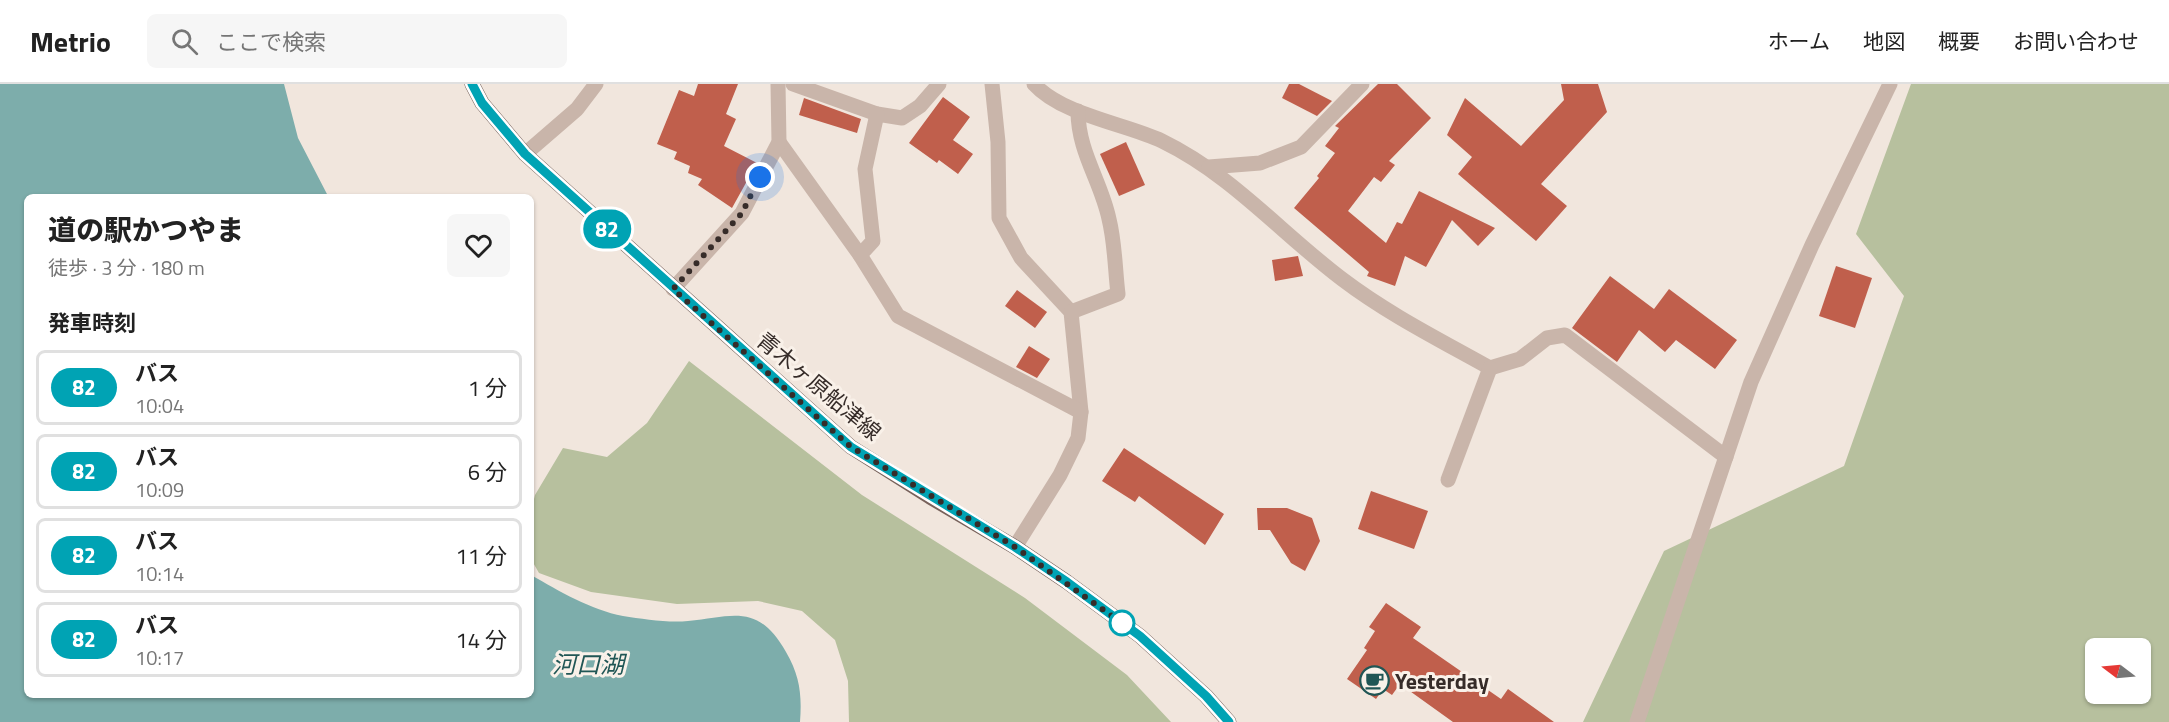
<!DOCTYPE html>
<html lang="ja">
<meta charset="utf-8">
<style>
body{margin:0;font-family:"Titillium Web","Noto Sans JP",sans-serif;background:#f6f6f6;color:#222;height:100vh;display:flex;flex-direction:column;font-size:22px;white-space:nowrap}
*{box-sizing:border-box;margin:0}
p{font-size:20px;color:#767676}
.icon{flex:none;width:33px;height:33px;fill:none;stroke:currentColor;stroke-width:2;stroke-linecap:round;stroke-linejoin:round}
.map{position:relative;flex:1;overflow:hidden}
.details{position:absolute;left:24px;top:110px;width:510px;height:504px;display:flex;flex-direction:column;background:#fff;border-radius:9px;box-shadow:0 2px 4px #0004}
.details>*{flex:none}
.badge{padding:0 12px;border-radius:20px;font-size:21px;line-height:39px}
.needle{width:39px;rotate:286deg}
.tools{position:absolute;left:2085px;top:554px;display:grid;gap:12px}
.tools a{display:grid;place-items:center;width:66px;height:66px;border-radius:9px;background:#fff;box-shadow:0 2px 4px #0004;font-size:30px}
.you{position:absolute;width:30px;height:30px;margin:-15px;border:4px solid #fff;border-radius:50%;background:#1a73e8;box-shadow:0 0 0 9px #1a73e833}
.map>.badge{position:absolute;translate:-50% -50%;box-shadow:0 0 0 3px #fff}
h2{padding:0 24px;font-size:22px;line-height:54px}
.round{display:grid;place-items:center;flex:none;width:63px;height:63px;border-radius:9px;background:#f6f6f6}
.overview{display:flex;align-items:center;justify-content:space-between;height:102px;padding:0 24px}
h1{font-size:28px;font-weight:800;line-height:45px}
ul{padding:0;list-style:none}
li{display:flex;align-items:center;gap:18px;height:75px;margin:0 12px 9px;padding:0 12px;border:3px solid #e0e0e0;border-radius:9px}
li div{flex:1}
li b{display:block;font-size:22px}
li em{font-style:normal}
li .badge{min-width:66px;font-weight:700;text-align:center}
header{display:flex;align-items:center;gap:36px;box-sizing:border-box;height:84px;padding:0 30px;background:#fff;border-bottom:2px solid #e0e0e0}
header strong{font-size:28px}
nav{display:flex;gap:33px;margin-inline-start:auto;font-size:21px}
.search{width:420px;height:54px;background:#f6f6f6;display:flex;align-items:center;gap:15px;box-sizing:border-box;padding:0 21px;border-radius:9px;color:#767676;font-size:22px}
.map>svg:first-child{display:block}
</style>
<header>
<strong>Metrio</strong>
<div class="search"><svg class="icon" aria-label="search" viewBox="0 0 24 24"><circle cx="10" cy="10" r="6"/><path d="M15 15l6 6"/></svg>ここで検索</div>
<nav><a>ホーム</a><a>地図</a><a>概要</a><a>お問い合わせ</a></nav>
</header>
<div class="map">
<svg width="2169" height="638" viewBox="0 0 2169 638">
<rect width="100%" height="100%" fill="#f1e6dd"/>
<g fill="#b7c09e" fill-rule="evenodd">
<path d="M 1911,0 L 2169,0 L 2169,638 L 1583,638 L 1664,467 L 1844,382 L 1904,212 L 1856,150 ZM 2096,564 L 2140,564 L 2140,609 L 2096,609 Z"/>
<polygon points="689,277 862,411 1025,514 1127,591 1171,638 849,638 848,597 835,556 802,527 758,517 677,520 591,508 539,489 531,475 531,427 535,411 563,364 607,373 647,339"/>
</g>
<path fill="#7dadab" d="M 0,0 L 284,0 L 298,54 L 328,112 L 27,112 L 27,610 L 531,610 L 531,491 C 559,507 591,526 623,532 C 643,535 668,539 688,537 C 734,532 758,519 786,568 C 800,592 802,611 800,638 L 0,638 Z"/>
<g fill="#c05f4c">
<polygon points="698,0 738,0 726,30 736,35 724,62 757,79 732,124 698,101 702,95 688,89 690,82 674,75 677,68 657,60 679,6 694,12"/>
<polygon points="1289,0 1299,0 1332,17 1317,32 1282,14"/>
<polygon points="1378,0 1397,0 1431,34 1389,77 1395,81 1381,98 1374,93 1348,127 1386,159 1397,138 1402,140 1419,107 1495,144 1478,162 1452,136 1426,183 1405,172 1395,202 1367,192 1369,188 1294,124 1319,94 1317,92 1335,69 1325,62 1339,44 1335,42"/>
<polygon points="1561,0 1598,0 1607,28 1541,100 1567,122 1536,157 1458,90 1472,73 1447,51 1465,14 1521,62 1564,16"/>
<polygon points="943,13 970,33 953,56 973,70 958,90 939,76 937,79 909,59"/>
<polygon points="804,14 861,35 857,49 799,31"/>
<polygon points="1126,58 1145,101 1119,112 1100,70"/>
<polygon points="1298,172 1303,192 1275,197 1272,176"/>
<polygon points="1836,182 1872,194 1855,244 1819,232"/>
<polygon points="1610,192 1654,225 1669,205 1737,256 1715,285 1676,256 1665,268 1639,246 1617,278 1572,244"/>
<polygon points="1017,206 1047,228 1035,244 1005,222"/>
<polygon points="1029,262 1050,275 1037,294 1016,283"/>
<polygon points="1124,364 1224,430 1205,461 1139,412 1135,418 1102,397"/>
<polygon points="1371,407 1428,427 1414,465 1358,445"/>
<polygon points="1257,424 1287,424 1312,434 1320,457 1305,487 1291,479 1270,446 1258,446"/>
<polygon points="1386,519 1421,543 1413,554 1501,615 1508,605 1554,638 1453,638 1400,600 1392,611 1383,605 1376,615 1347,595 1367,566 1364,564 1375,547 1369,543"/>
</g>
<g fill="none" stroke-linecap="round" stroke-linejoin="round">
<g stroke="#c9b5aa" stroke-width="15">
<polyline points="793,0 877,30 902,34 920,22 939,0"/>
<polyline points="992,0 998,58 999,134 1021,174 1071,228 1081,328 1078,354 1060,391 1015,463"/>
<path d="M 1034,0 C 1062,31 1126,40 1162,57 C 1232,91 1281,149 1342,195 C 1388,230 1440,256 1490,284 L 1520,275 L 1547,254 L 1565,251 L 1726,373"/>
<polyline points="779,58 860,171 898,232 1081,328"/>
<polyline points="525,70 577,25 596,0"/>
<polyline points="1209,83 1260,79 1301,63 1362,0"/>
<polyline points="860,171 873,157 865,85 877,30"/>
<polyline points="673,205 742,129 779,58 778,0"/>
<path d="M 1071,228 L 1118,210 C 1115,185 1115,159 1109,135 C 1101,97 1078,68 1078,27"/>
<polyline points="1448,396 1490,284"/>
<polyline points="1637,638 1751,298 1812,161 1890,0"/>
</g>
<polyline stroke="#78625b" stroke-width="15" points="472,0 482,19 525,70 851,363 930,413 1015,463 1067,498 1140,552 1206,612 1229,638"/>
</g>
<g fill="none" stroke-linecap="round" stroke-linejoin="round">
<defs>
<polyline id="line" points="472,0 482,19 525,70 851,363 1015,463 1067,498 1140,552 1206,612 1229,638"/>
</defs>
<use href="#line" stroke="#fff" stroke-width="14"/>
<use href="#line" stroke="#00a3b4" stroke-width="9"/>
<polyline stroke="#362c29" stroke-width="6" stroke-dasharray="0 10.8" points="760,93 742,129 673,205 851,363 1015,463 1122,539"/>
</g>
<defs>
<symbol id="cafe-ring" viewBox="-11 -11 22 22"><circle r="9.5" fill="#f9f1e9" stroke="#205655" stroke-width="1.5"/><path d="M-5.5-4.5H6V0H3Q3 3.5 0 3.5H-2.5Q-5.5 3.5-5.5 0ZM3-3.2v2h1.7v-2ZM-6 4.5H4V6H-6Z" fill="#205655"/></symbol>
</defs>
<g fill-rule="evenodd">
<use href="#cafe-ring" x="1358" y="580" width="33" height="33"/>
</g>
<circle fill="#fff" stroke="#00a3b4" stroke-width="3" cx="1122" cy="539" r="12"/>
<g text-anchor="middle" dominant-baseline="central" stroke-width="6" stroke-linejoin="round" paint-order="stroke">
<g font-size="22" fill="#362c29" stroke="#f9f1e9">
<text transform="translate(819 302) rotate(40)">青木ヶ原船津線</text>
</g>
<g font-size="22" font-weight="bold" fill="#362c29" stroke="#f9f1e9" text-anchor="start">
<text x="1395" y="597">Yesterday</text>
</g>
<g font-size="24" font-style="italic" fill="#205655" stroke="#f9f1e9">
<text x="588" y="580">河口湖</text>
</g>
</g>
</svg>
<div class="tools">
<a><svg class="needle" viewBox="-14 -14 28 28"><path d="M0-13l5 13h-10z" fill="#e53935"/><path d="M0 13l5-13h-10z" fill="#767676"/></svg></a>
</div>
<div class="you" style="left:760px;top:93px"></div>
<b class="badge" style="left:607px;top:145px;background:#00a3b4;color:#fff">82</b>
<section class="details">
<div class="overview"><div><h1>道の駅かつやま</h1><p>徒歩 · 3 分 · 180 m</p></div><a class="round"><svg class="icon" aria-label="heart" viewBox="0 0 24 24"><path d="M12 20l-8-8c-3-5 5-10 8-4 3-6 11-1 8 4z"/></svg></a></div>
<h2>発車時刻</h2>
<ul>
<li><span class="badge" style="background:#00a3b4;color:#fff">82</span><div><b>バス</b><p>10:04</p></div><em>1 分</em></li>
<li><span class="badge" style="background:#00a3b4;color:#fff">82</span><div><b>バス</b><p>10:09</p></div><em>6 分</em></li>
<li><span class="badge" style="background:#00a3b4;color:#fff">82</span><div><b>バス</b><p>10:14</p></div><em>11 分</em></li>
<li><span class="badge" style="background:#00a3b4;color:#fff">82</span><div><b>バス</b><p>10:17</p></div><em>14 分</em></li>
</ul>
</section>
</div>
